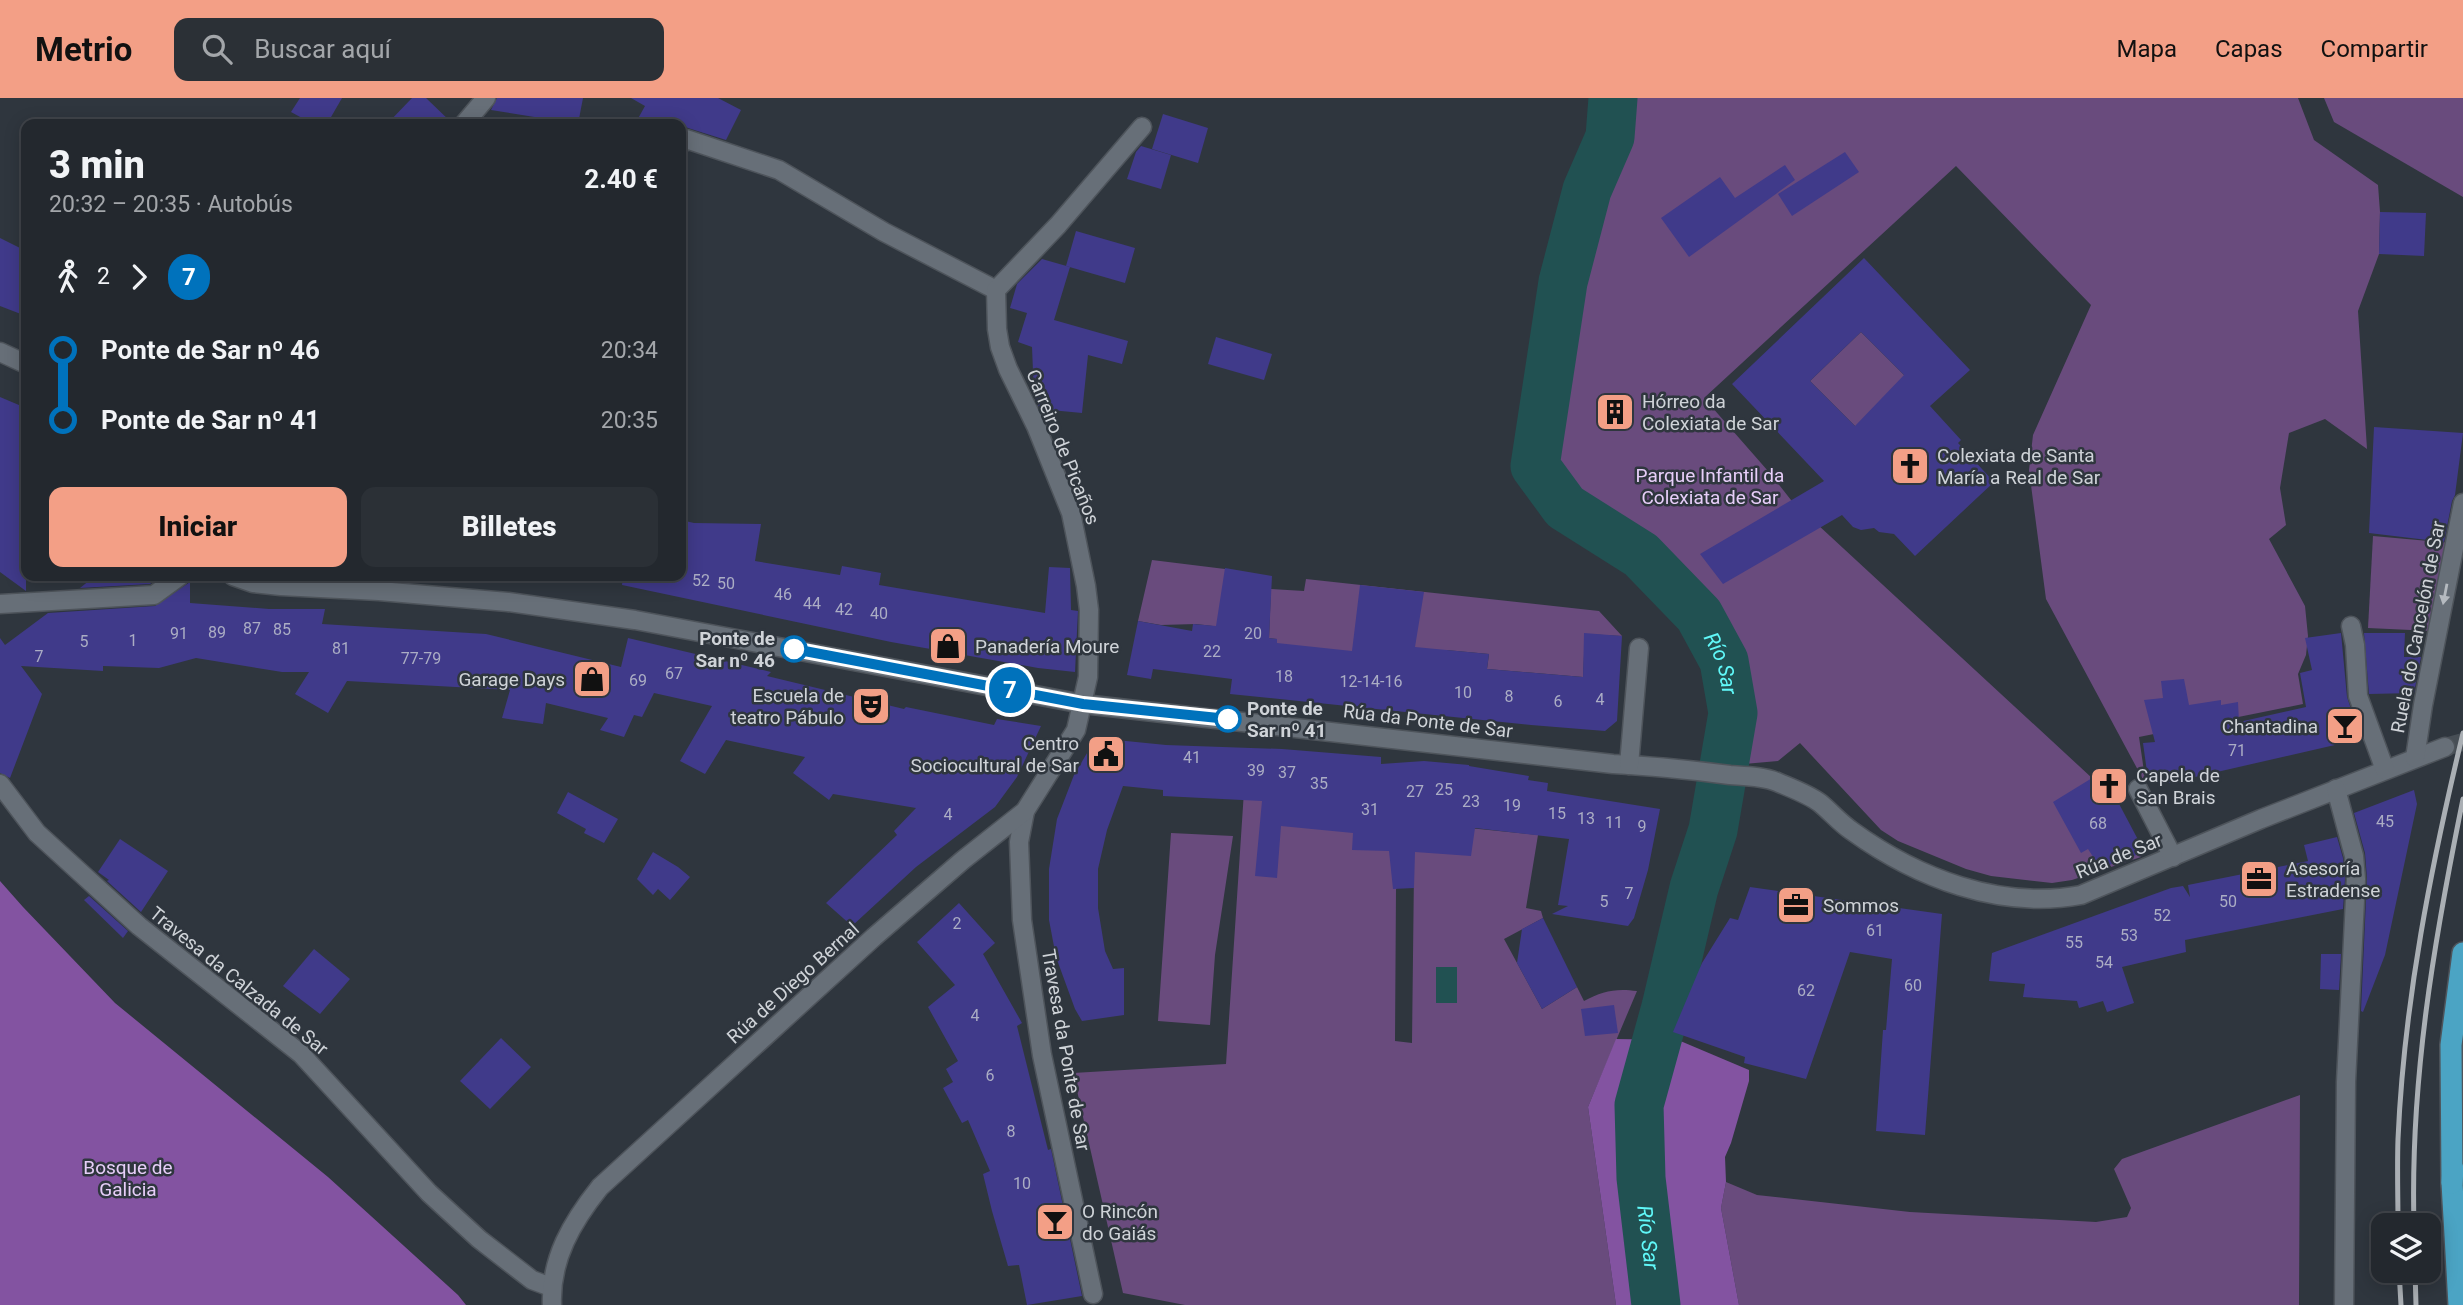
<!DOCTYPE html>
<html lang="es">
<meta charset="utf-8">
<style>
body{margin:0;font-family:Roboto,sans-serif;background:#2b3036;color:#f1f3f6;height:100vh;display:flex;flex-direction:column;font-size:26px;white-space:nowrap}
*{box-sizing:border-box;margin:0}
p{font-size:23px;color:#a3a6aa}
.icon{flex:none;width:38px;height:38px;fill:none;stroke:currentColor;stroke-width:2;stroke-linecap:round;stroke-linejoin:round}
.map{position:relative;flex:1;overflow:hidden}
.sheet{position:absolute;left:21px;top:21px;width:665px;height:462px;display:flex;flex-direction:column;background:#23282e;border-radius:14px;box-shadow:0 4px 18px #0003,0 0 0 2px #40444a}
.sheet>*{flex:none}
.badge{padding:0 14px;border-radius:23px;font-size:24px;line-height:46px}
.controls{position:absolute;left:2371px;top:1115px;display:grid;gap:14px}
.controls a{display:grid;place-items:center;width:70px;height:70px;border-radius:14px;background:#23282e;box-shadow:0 4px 18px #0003,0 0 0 2px #40444a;font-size:35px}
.map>.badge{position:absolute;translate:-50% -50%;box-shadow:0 0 0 4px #fff}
.legs{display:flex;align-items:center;gap:10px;height:77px;padding:0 28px;font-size:23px}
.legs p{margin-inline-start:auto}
.headline{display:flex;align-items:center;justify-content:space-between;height:119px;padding:0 28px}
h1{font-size:38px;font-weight:800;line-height:52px}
.primary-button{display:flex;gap:14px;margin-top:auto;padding:14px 28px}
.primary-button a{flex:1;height:80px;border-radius:14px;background:#f39f86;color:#111;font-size:28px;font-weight:800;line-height:80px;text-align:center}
.primary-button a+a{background:#2b3036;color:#f1f3f6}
ul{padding:0 28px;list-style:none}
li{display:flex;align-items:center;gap:24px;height:70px;font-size:26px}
li i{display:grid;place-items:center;width:10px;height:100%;margin:0 9px;background:currentColor}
li i::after{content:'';width:18px;height:18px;margin:-9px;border:5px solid;border-radius:50%;background:#23282e}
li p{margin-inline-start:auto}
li:first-child i{background:linear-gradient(#0000 50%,currentColor 0)}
li:last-child i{background:linear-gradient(currentColor 50%,#0000 0)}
header{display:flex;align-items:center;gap:42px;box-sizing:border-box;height:98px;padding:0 35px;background:#f39f86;color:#111}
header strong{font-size:33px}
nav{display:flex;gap:38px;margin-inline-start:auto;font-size:24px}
.search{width:490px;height:63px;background:#2b3036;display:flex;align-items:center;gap:18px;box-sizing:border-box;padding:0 24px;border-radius:14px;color:#a3a6aa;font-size:26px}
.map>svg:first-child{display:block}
</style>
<header>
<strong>Metrio</strong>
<div class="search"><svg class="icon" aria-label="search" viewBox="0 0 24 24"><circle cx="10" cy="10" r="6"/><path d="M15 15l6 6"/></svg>Buscar aquí</div>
<nav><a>Mapa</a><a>Capas</a><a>Compartir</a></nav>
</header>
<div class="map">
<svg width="2463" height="1207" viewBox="0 0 2463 1207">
<rect width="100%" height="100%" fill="#2f363e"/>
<g fill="#694b7d" fill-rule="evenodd">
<polygon points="1623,0 2298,0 2314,42 2378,87 2380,114 2379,156 2358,213 2367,351 2325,321 2289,335 2280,390 2286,427 2269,441 2305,508 2308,538 2306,557 2298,576 2303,606 2139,639 2146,687 2046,501 2029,372 2033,337 2091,207 1956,68 1704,300 1768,373 1791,402 2092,680 2141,759 2072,782 2052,785 1991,778 1966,771 1898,743 1881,732 1800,645 1778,663 1744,666 1748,647 1735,556 1704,512 1643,449 1568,402 1541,364 1551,302 1566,231 1571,187 1596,95 1619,46"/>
<polygon points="2324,0 2463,0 2463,99 2334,24"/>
<polygon points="1861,234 1915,288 1863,336 1810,283"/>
<polygon points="2373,438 2451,445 2432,533 2368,530"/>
<polygon points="1152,462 1225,471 1238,531 1196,526 1161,527 1138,523"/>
<polygon points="1306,481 1599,513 1622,538 1585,536 1583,579 1487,571 1489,556 1446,552 1276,556 1277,541 1269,540 1271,491 1304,493"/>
<path d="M 1244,693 L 1459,729 L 1538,737 L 1526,810 L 1541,813 L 1543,820 L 1504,841 L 1542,911 L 1577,889 L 1584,903 C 1602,893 1616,890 1637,893 L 1588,1009 L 1616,1207 L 1185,1207 L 1123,1195 L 1073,975 L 1226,966 ZM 1414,773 L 1412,944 L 1412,945 L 1395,943 L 1396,791 Z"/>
<polygon points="1171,735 1233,738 1215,857 1210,927 1158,923"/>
<polygon points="2300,997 2299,1207 1739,1207 1721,1110 1726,1084 1757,1097 1910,1114 2096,1124 2127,1119 2131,1110 2114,1071 2122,1061"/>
</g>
<g fill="#8353a1">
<polygon points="0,783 23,809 115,905 328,1079 458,1197 466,1207 0,1207"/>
<polygon points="1616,941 1678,942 1749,972 1749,983 1731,1045 1725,1059 1726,1084 1721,1110 1739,1207 1616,1207 1588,1009"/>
</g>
<rect fill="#215152" x="1436" y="869" width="21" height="36"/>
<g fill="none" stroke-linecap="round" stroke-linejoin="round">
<path stroke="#215152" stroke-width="49" id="s1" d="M 1613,0 L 1610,39 L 1587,92 L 1563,184 L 1535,368 L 1565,409 L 1641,457 L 1699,517 L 1724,563 L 1733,615 L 1713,732 L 1694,790 L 1666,909 L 1639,1007 L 1641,1080 L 1656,1207"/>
</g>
<g fill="#403a8a" fill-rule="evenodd">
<polygon points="300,0 342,0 327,26 313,26 291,14"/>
<polygon points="412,0 426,0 453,26 387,26"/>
<polygon points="497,0 583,0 578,26 491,12"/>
<polygon points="631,0 718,0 741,12 726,42 688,30 673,22 671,26 635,26 645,8"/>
<polygon points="1163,16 1208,30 1198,65 1152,51"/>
<polygon points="1141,48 1171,57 1161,91 1127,81 1136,54"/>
<polygon points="1845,54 1859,74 1792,118 1778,96"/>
<polygon points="1785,67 1795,82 1689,159 1661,120 1720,79 1735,100"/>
<polygon points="2380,114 2426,115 2424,158 2379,156"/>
<polygon points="1076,133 1135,150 1125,185 1066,168"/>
<polygon points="0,140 26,153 26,218 0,208"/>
<path d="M 1864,160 L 1970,272 L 1930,308 L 1961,342 L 1958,345 L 1994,384 L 1915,458 L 1894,436 L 1879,434 L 1874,430 L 1861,432 L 1853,429 L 1842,417 L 1723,486 L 1700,456 L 1824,383 L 1732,286 ZM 1861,234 L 1904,277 L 1855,328 L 1810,283 Z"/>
<polygon points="1042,161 1070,169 1054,222 1128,243 1122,266 1088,257 1082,315 1040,311 1034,298 1032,249 1018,244 1027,215 1010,210 1017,186"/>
<polygon points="1216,239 1272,256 1264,282 1208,266"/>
<polygon points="0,299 26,310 26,493 0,474"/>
<polygon points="2374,329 2463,335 2455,397 2452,403 2444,444 2369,435"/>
<polygon points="681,422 694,425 761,426 755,463 840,477 842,468 881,475 879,487 1045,515 1049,469 1070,470 1071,512 1078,513 1075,574 1038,570 891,544 622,487 623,478 681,478"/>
<polygon points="1225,470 1272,478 1269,540 1277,541 1277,545 1352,553 1360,487 1424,494 1415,549 1489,556 1487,571 1583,579 1584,535 1622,538 1617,623 1605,633 1531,627 1230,596 1232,581 1153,571 1151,581 1127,577 1138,523 1192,533 1193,526 1216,528"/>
<polygon points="95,478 161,478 150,486 80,490"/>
<polygon points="190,484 190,505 269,511 325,511 322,526 486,536 621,569 628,540 771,574 767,578 904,611 906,609 994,627 997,621 1041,628 1017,679 995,709 916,769 852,828 826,805 897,737 894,733 916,710 833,696 829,702 793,675 805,659 726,642 705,676 680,663 712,608 654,595 642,619 634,617 624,639 600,632 608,620 546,605 543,626 502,620 510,592 347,583 328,615 295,596 309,574 282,574 196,560 159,570 103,568 103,573 21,568 42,596 10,680 0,675 0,540 5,547 48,515 155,508"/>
<polygon points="2341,535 2347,599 2361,641 2169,685 2167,672 2147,674 2143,645 2155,644 2144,602 2163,600 2161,583 2184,581 2189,607 2221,602 2221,607 2238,604 2239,624 2306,609 2300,575 2312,572 2305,540"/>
<polygon points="2364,535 2405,535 2404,559 2421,559 2414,595 2369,596"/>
<polygon points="1096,640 1166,647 1282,651 1356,657 1381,659 1381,666 1424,663 1469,667 1469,668 1529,678 1528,682 1548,685 1547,693 1660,711 1648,772 1634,820 1628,828 1552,816 1568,808 1558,807 1569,741 1475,730 1471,758 1415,754 1414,790 1393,791 1389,753 1352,752 1353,735 1281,728 1277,780 1255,778 1262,703 1163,698 1163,692 1123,688 1107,732 1098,771 1098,810 1105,853 1113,871 1124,870 1124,917 1082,923 1075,911 1056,859 1049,822 1049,771 1057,721 1074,677"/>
<polygon points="2110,669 2127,696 2117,702 2144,753 2118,766 2116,764 2101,771 2088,751 2081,755 2053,704"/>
<polygon points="2414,692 2417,706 2385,857 2363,914 2361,913 2367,780 2365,755 2354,715"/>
<polygon points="568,694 618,721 604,745 584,735 586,731 557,715"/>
<polygon points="2337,739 2343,760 2345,781 2343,811 2185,842 2186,854 2122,869 2134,905 2107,914 2103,903 2079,910 2077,903 2023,899 2025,886 1989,883 1992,855 2171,790 2183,788 2190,799 2188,787 2308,763 2304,747"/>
<polygon points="120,741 168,773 141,814 107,783 109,782 98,774"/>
<polygon points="653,754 678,769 690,779 670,802 658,791 653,797 637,781"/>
<polygon points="1750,789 1942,816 1925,1037 1876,1033 1883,932 1886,932 1892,861 1850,854 1806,981 1744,965 1745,959 1673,934 1702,865 1730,820 1738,822"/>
<polygon points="89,798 128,833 123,840 84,802"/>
<polygon points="959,805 995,845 983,856 1022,925 1017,928 1048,1052 1051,1051 1082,1198 1027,1207 1019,1167 1008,1168 992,1113 983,1076 990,1073 968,1022 962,1025 943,990 953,984 946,971 958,963 928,909 955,887 917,844"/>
<polygon points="1543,820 1577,889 1542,911 1517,865 1522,831"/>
<polygon points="314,851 350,881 320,916 283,888"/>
<polygon points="2321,856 2341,856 2339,892 2320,891"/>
<polygon points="1614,907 1618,935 1585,938 1581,911"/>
<polygon points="501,940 531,969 490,1011 460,983"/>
</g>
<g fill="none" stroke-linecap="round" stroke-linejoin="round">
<polyline stroke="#474e55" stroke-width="18" stroke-dasharray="18 9" stroke-linecap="butt" points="2445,649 2463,644"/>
<defs>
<g id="minor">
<polyline points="464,26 486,0"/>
<polyline points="681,46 686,41 779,72 884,134 996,192"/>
<polyline points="0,254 26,266"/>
<path d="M 233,478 L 253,485 L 281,488 L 379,493 L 508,504 L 635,522 L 1083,606 L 1613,666 C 1653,668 1691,672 1730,677 C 1745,678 1763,678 1777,684 C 1791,690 1808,696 1820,705 C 1831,714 1840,725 1852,733 C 1917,780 2000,812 2081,797 L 2261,721 L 2445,649"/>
<polyline points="0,506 154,497 180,478"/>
<polyline points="2351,528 2355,547 2358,598 2385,672"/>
<polyline points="2415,660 2423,607 2463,405"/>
<polyline points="1629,667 1639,550"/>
<polyline points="0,686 37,735 139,828 301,956 429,1095 479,1141 532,1182 551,1189"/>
<polyline points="2138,691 2173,759"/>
<polyline points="2336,691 2354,758 2356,781 2346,984 2344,1207"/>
<polyline points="1025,713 1019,744 1022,822 1042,957 1093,1196"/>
<path d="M 552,1207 C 550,1161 572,1124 600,1089 L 874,839 L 963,762 L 1025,713 L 1076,632 L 1088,579 L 1089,512 L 1086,488 L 1071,415 L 1036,328 L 1008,271 L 1000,249 L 997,231 L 996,192 L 1058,127 L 1142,29"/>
</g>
<g id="highway">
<polyline points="2453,1071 2452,1085 2459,1207"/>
<polyline points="2452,1085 2451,947 2463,855"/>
</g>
</defs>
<use href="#minor" stroke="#4e545b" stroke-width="21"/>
<use href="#highway" stroke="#4e545b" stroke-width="24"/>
<use href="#minor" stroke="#676f78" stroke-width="18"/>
<use href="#highway" stroke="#4ba4c4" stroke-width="21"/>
<g stroke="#aaafb4" stroke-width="5">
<path d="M 2398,1127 C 2398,1099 2397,1070 2398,1041 C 2404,904 2431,768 2463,635"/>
<path d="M 2414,1127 C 2410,982 2434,843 2463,701"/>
<polyline points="2399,1172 2401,1207"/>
<polyline points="2415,1172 2416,1207"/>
</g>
</g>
<defs><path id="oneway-solid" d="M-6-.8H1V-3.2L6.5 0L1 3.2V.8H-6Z" transform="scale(1.75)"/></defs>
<use fill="#b5bac0" href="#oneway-solid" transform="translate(2445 496) rotate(101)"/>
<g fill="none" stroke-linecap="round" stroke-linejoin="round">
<defs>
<polyline id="line-1" points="794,551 1083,606 1228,621"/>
</defs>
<use href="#line-1" stroke="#fff" stroke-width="16"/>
<use href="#line-1" stroke="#0072bc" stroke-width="10"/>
</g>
<defs>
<symbol id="building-square" viewBox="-11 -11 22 22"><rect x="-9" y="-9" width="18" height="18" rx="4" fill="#f39f86" stroke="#2f363e"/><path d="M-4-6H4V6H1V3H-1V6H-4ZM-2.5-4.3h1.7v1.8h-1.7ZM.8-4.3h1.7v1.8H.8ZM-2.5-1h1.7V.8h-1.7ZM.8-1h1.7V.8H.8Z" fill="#111"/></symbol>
<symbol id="church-square" viewBox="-11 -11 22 22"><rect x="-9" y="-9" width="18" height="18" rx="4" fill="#f39f86" stroke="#2f363e"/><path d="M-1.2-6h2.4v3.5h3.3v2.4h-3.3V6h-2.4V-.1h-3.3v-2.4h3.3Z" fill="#111"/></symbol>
<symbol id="shop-square" viewBox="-11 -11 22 22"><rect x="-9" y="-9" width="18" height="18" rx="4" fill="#f39f86" stroke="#2f363e"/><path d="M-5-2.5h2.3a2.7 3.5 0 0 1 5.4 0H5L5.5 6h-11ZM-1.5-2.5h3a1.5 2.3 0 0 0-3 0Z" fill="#111"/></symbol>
<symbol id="theatre-square" viewBox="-11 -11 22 22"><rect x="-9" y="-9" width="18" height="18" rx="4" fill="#f39f86" stroke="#2f363e"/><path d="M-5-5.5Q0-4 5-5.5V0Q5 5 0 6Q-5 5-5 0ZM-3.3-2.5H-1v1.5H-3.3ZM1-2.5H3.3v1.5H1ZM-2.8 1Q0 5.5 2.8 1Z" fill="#111"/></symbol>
<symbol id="bar-square" viewBox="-11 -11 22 22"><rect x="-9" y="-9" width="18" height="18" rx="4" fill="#f39f86" stroke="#2f363e"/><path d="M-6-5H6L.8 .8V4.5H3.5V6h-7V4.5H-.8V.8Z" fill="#111"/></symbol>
<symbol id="civic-square" viewBox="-11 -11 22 22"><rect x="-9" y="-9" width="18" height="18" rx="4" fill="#f39f86" stroke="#2f363e"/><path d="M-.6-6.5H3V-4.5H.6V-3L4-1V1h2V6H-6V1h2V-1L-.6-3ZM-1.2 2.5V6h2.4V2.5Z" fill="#111"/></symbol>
<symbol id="office-square" viewBox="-11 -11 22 22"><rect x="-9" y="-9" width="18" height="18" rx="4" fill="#f39f86" stroke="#2f363e"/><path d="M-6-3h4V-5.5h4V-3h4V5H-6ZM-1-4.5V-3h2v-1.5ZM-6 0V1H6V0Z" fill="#111"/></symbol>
</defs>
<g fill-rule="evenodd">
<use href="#building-square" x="1593" y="292" width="44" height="44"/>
<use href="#church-square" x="1888" y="346" width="44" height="44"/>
<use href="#shop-square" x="926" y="526" width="44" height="44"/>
<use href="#shop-square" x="570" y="559" width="44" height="44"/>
<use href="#theatre-square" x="849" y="586" width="44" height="44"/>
<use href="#bar-square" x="2323" y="606" width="44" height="44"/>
<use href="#civic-square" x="1084" y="634" width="44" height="44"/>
<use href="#church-square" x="2087" y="666" width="44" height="44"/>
<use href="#office-square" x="2237" y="759" width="44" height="44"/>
<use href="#office-square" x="1774" y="785" width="44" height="44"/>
<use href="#bar-square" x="1033" y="1102" width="44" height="44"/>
</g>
<g fill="#fff" stroke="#0072bc" stroke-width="3.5">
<circle cx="794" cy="551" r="12"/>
<circle cx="1228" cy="621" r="12"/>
</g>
<g text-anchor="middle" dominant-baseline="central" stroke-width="5" stroke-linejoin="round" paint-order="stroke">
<g font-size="16" fill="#abadc4">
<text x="701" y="482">52</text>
<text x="726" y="485">50</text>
<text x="783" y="496">46</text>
<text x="812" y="505">44</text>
<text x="844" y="511">42</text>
<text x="879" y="515">40</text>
<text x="252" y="530">87</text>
<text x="282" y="531">85</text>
<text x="217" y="534">89</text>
<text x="179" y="535">91</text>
<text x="1253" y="535">20</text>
<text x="133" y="542">1</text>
<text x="84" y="543">5</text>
<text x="341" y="550">81</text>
<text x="1212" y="553">22</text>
<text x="39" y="558">7</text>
<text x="421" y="560">77-79</text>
<text x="674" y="575">67</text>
<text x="1284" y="578">18</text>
<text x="638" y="582">69</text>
<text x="1371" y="583">12-14-16</text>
<text x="1463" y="594">10</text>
<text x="1509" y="598">8</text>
<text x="1600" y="601">4</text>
<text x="1558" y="603">6</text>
<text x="2237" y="652">71</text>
<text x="1192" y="659">41</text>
<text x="1256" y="672">39</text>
<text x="1287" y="674">37</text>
<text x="1319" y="685">35</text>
<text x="1444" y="691">25</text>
<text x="1415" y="693">27</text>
<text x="1471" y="703">23</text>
<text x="1512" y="707">19</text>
<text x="1370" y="711">31</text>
<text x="1557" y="715">15</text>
<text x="948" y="716">4</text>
<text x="1586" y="720">13</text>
<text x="2385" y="723">45</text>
<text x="1614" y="724">11</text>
<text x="2098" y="725">68</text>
<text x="1642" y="728">9</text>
<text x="1629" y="795">7</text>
<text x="1604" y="803">5</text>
<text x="2228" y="803">50</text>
<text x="2162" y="817">52</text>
<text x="957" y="825">2</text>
<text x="1875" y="832">61</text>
<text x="2129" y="837">53</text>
<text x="2074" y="844">55</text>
<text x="2104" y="864">54</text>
<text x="1913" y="887">60</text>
<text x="1806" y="892">62</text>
<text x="975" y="917">4</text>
<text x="990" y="977">6</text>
<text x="1011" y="1033">8</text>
<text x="1022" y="1085">10</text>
</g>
<g font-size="19" fill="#cfd3d8" stroke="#2f363e" text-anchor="start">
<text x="1642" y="303">Hórreo da<tspan x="1642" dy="22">Colexiata de Sar</tspan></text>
<text x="1937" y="357">Colexiata de Santa<tspan x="1937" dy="22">María a Real de Sar</tspan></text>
<text x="975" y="548">Panadería Moure</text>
<text x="565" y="581" text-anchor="end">Garage Days</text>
<text x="844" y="597" text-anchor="end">Escuela de<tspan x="844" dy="22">teatro Pábulo</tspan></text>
<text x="2318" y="628" text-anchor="end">Chantadina</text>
<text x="1079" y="645" text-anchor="end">Centro<tspan x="1079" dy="22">Sociocultural de Sar</tspan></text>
<text x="2136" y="677">Capela de<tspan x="2136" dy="22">San Brais</tspan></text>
<text x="2286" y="770">Asesoría<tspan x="2286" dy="22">Estradense</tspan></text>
<text x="1823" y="807">Sommos</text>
<text x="1082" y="1113">O Rincón<tspan x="1082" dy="22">do Gaiás</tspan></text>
</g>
<g font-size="19" fill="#cfd3d8" stroke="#2f363e">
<text transform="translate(1063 349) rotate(68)">Carreiro de Picaños</text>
<text transform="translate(2418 529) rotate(-79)">Ruela do Cancelón de Sar</text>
<text transform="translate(1428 623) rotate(7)">Rúa da Ponte de Sar</text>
<text transform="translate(2119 758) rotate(-22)">Rúa de Sar</text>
<text transform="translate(239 883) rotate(39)">Travesa da Calzada de Sar</text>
<text transform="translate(793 885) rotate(-42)">Rúa de Diego Bernal</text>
<text transform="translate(1066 952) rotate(80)">Travesa da Ponte de Sar</text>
</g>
<g font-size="19" fill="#e7cef9" stroke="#2f363e">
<text x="1710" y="377">Parque Infantil da<tspan x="1710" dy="22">Colexiata de Sar</tspan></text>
<text x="128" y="1069">Bosque de<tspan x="128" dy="22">Galicia</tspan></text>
</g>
<g font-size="19" font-weight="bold" fill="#cfd3d8" stroke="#2f363e" text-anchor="end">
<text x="775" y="540">Ponte de<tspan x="775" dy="22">Sar nº 46</tspan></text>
<text x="1247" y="610" text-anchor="start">Ponte de<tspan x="1247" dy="22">Sar nº 41</tspan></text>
</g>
<g font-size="21" font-style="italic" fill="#60f8f9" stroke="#2f363e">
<text stroke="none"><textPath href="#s1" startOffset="656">Río Sar</textPath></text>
<text stroke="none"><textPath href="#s1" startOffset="1244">Río Sar</textPath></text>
</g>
</g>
</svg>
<div class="controls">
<a><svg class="icon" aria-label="layers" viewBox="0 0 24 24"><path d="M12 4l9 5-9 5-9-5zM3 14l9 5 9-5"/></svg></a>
</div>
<b class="badge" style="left:1010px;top:592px;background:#0072bc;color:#fff">7</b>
<section class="sheet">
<div class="headline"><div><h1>3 min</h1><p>20:32 – 20:35 · Autobús</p></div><b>2.40 €</b></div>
<div class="legs"><svg class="icon" aria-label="walk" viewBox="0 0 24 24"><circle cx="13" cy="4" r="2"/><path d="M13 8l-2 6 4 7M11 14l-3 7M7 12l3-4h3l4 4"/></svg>2<svg class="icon" aria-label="forward" viewBox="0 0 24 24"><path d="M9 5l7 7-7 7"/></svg><b class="badge" style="background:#0072bc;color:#fff">7</b></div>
<ul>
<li><i style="color:#0072bc"></i><b>Ponte de Sar nº 46</b><p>20:34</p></li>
<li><i style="color:#0072bc"></i><b>Ponte de Sar nº 41</b><p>20:35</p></li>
</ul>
<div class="primary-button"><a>Iniciar</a><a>Billetes</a></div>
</section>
</div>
